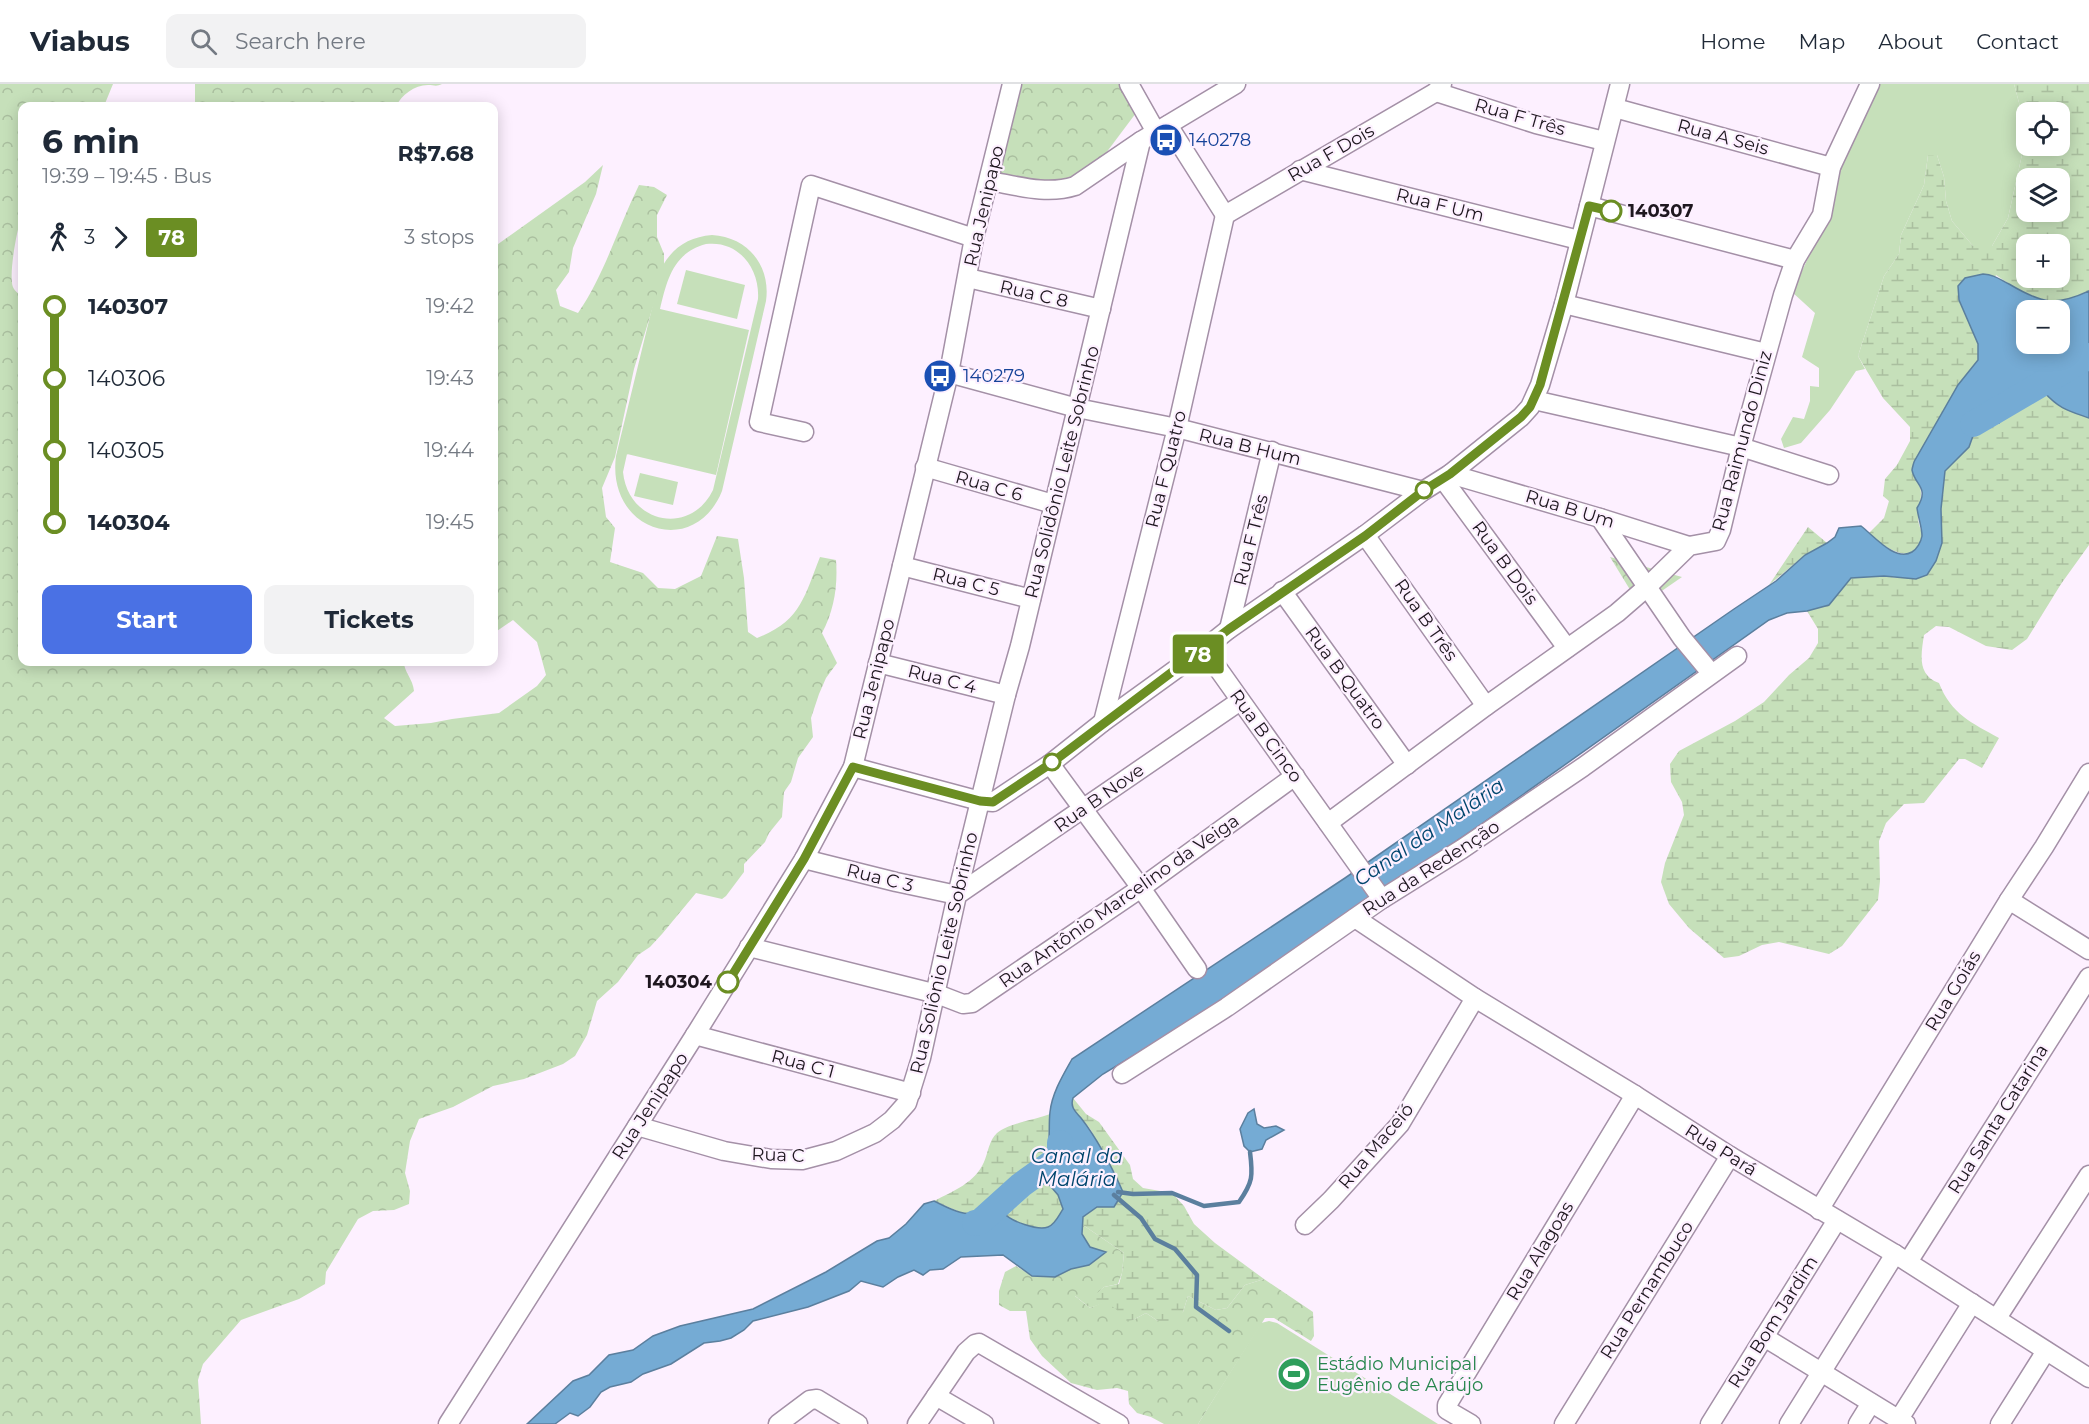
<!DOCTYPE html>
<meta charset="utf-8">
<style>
body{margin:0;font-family:Montserrat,sans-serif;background:#f2f2f3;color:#1f2937;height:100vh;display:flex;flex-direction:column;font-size:22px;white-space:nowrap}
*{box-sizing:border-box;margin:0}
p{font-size:20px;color:#747a83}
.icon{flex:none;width:33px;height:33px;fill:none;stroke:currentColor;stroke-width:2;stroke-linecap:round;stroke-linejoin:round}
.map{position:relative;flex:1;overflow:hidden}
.side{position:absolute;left:18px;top:18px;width:480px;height:564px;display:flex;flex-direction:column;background:#fff;border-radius:12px;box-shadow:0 3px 15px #0003}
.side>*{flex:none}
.badge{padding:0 12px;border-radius:4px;font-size:21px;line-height:39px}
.tools{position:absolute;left:2016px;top:18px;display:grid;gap:12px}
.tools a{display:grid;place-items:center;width:54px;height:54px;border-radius:12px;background:#fff;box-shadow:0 3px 15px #0003;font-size:30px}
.map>.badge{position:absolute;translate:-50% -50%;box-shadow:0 0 0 3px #fff}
.legs{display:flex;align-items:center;gap:9px;height:66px;padding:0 24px;font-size:20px}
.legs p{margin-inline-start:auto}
.overview{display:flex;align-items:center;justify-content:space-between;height:102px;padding:0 24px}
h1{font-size:33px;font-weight:700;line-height:45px}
.primary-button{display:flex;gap:12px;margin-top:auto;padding:12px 24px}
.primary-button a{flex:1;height:69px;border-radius:12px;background:#4a71e4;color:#fff;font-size:24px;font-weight:700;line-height:69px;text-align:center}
.primary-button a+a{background:#f2f2f3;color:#1f2937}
ul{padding:0 24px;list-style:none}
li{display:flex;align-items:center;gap:21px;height:72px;font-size:22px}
li i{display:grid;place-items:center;width:9px;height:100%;margin:0 8px;background:currentColor}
li i::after{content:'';width:15px;height:15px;margin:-8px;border:4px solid;border-radius:50%;background:#fff}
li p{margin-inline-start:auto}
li:first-child i{background:linear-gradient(#0000 50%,currentColor 0)}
li:last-child i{background:linear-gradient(currentColor 50%,#0000 0)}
header{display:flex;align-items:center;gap:36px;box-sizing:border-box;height:84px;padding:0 30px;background:#fff;border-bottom:2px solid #e0e1e3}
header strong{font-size:28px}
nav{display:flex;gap:33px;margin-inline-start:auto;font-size:21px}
.search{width:420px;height:54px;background:#f2f2f3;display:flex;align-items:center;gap:15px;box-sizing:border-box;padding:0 21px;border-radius:12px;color:#747a83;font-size:22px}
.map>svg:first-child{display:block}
</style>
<header>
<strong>Viabus</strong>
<div class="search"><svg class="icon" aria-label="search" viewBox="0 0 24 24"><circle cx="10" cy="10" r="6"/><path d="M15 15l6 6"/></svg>Search here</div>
<nav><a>Home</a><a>Map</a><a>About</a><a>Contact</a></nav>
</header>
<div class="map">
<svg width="2089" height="1340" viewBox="0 0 2089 1340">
<defs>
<pattern id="forest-crowns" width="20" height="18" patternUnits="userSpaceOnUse" patternTransform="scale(1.5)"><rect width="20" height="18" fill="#c6e0ba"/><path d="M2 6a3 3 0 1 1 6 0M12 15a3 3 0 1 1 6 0" fill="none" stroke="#aabf9f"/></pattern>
<pattern id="wetland-marsh" width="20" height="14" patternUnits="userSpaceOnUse" patternTransform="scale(1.5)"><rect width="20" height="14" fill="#c6e0ba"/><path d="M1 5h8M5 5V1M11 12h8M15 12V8" fill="none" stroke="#aabf9f"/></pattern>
</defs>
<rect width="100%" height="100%" fill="#fdf0ff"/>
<g fill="#c6e0ba" fill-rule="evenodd">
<polygon points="1877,0 2014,0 2022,30 2025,57 2008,134 1992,162 1973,162 1952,137 1946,117 1944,93 1937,71 1928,71 1924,101 1901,151 1899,170 1884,192 1858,272 1865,285 1856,287 1830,326 1801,359 1784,364 1781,355 1793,333 1804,335 1810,317 1810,302 1819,303 1819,284 1802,273 1815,229 1792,208 1819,151 1837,87"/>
<path d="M 712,151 C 748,153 771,182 766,217 L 722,407 C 695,475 606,448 616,372 L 662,183 C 673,163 689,153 712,151 ZM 706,160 C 739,156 760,185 758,215 L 713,406 C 690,453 628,439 623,388 L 651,262 L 627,370 L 716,391 L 749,246 L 660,225 C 667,196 673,169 706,160 Z"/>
<polygon points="686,186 745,201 737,235 677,220"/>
<polygon points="640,389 678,398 673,421 634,412"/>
<polygon points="1269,1237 1277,1239 1438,1340 1198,1340 1261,1239"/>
</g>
<g fill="url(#forest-crowns)">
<path d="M 0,0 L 113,0 L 104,22 L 22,22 L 22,132 C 17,144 10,184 12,198 C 12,205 17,209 22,212 L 22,578 L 404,578 C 404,588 413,595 414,607 L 384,634 L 395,642 L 431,639 L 452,635 L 499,629 L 537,602 L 546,591 L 537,558 L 513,536 L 494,549 L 494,163 L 585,98 L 603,81 L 596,110 L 573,164 L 569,188 L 556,206 L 560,222 L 578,229 C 605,190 618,143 639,101 L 654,103 L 667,111 L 657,131 L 657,153 L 664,170 L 664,186 L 634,285 L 615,373 L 602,404 L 606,433 L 615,444 L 610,478 L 643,489 L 658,504 L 675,505 L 701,492 L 717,452 L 738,455 L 744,494 L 748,548 L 757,554 C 801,537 804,513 820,473 L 836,476 C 838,502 834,527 822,549 L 837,579 L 826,594 L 819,610 L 811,634 L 813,653 L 798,674 L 791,698 L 784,708 L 782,733 L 769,749 L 765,758 L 744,780 L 744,788 L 726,812 L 722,815 L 696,809 L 662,850 L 650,863 L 638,871 L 618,898 L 597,917 L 587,951 L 575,972 L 563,980 L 524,995 L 493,1002 L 453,1023 L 419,1035 L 410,1057 L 405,1089 L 410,1107 L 409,1120 L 394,1126 L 373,1127 L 358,1135 L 326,1188 L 325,1200 L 299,1215 L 241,1236 L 203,1280 L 198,1296 L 201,1340 L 0,1340 Z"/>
<path d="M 195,0 L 442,0 C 436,3 434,1 428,1 C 414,1 402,11 396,22 L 195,22 Z"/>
<polygon points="1014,0 1121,0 1136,29 1079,105 987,94"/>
<polygon points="1610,473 1682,493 1640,522"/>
<polygon points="1083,1141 1124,1169 1122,1189 1118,1200 1104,1203 1095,1212 1075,1212 1090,1224 1106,1217 1133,1236 1146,1229 1158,1237 1183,1228 1188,1212 1216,1226 1227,1224 1245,1201 1264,1195 1313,1228 1314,1252 1311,1257 1274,1234 1265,1234 1198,1340 1164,1340 1151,1333 1137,1329 1129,1320 1128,1307 1117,1304 1097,1306 1071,1299 1042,1272 1030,1255 1026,1227 1010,1227 999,1221 999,1207 1005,1188 1016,1182 1032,1192 1055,1193 1071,1185 1089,1181 1105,1168 1090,1163 1082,1150"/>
</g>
<g fill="url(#wetland-marsh)" fill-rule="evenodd">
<path d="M 2014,0 L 2089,0 L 2089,207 C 2082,210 2074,215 2067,216 C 2041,221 2016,205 1996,191 L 1973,245 L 1978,260 L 1978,276 L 1912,386 C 1926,412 1920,408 1918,434 C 1918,440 1922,447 1922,452 C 1919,487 1881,462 1869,449 L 1884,434 L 1889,417 L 1883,412 L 1885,395 L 1897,381 L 1910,357 L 1910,343 L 1883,314 L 1858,272 L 1884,192 L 1899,170 L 1901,151 L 1924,101 L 1928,71 L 1937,71 L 1944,93 L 1946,117 L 1952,137 L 1973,162 L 1992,162 L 2008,134 L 2025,57 L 2022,30 ZM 2026,28 L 2060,28 L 2060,62 L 2026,62 ZM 2026,94 L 2060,94 L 2060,128 L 2026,128 ZM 2026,160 L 2060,160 L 2060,194 L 2026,194 Z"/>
<path d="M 2044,308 C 2059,324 2069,327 2089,334 L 2089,461 L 2061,500 L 2027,555 L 2012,566 L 1986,562 L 1949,543 L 1936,542 L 1924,551 C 1921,571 1917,591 1939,599 C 1951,630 1972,639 1999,654 L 1982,684 L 1965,675 L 1959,675 L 1924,719 L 1904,720 L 1886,739 L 1879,757 L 1880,797 L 1878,816 L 1842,862 L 1829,870 L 1779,858 L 1762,861 L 1739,872 L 1724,874 L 1689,844 L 1669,820 L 1661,798 L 1665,779 L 1684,731 L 1682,718 L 1671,698 L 1670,680 L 1679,667 L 1735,637 L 1764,618 L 1789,591 L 1809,574 L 1818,559 L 1818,545 L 1807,527 C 1826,521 1838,508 1851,494 L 1884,492 L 1899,494 L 1942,441 L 1941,425 L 1945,387 L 1969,363 L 1974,349 L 1999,331 L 2003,318 L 2006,314 L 2011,313 L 2026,315 L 2037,313 Z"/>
<polygon points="1808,443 1827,459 1805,471 1769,501"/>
<path d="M 1073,1014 L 1086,1030 L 1099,1038 L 1130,1081 L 1133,1095 L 1143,1104 L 1172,1109 L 1184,1122 L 1194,1140 L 1215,1159 L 1264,1195 L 1245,1201 L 1227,1224 L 1216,1226 L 1188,1212 L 1183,1228 L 1173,1241 L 1158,1237 L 1146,1229 L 1133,1236 L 1116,1239 L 1117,1226 L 1106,1218 L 1090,1224 L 1074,1211 L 1094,1212 L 1104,1203 L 1119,1200 L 1122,1189 L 1124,1169 L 1083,1141 L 1083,1133 L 1097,1123 C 1097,1110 1096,1056 1092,1048 C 1086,1036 1068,1028 1073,1014 Z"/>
<path d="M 1050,1030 L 1046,1097 L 1058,1111 L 1063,1125 C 1059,1131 1055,1141 1048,1144 C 1038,1147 1010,1137 1004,1129 C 1001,1124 1002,1116 1001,1110 L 983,1120 L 976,1129 L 967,1131 L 934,1117 C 953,1107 975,1099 984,1078 C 988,1069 989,1056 997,1049 C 1009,1039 1035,1036 1050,1030 Z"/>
</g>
<g fill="#75abd4" stroke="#5b7f9e" stroke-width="1.5" fill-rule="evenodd">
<path d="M 1983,190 C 1995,191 1999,195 2009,200 C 2041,219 2055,223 2089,207 L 2089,334 C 2069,327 2059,325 2044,308 C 2040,310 2037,314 2032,315 C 2017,318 2007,304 2001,325 C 2000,331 1999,334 1999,339 L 1986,341 L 1974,349 L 1969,363 L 1945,387 L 1941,425 L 1942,459 L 1936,477 L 1927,491 L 1916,495 L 1884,492 L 1851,494 L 1829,521 L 1807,527 L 1787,529 L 1769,536 L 1480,741 L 1187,939 L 1103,990 L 1073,1014 C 1070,1023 1075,1027 1081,1034 C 1099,1057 1111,1081 1123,1108 L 1114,1123 L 1097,1123 L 1083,1133 L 1082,1150 L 1090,1163 L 1106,1168 L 1089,1181 L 1071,1185 L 1055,1193 L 1032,1192 L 1003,1171 L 961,1173 L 943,1185 L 930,1186 L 923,1191 L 914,1186 L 898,1193 L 883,1203 L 861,1197 L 849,1207 L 808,1223 L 753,1237 L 744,1246 L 731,1254 L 720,1257 L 704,1259 L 671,1280 L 643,1290 L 631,1298 L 610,1303 L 601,1308 L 590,1323 L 578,1332 L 570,1329 L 555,1340 L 527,1340 L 573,1297 L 589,1291 L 609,1271 L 633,1266 L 653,1252 L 680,1242 L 753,1225 L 826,1188 L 877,1157 L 889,1154 L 906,1140 L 924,1120 L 934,1117 C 945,1122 968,1136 978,1126 C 986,1118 990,1113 1002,1110 C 1002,1116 1001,1124 1004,1129 C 1010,1137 1038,1147 1048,1143 C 1055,1141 1059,1131 1063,1125 L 1058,1111 L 1046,1097 L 1043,1076 C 1052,1061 1048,1045 1050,1028 C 1052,1009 1063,991 1072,975 L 1345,794 L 1734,525 L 1776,497 L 1805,471 L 1827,459 L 1835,453 L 1839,444 L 1861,442 C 1874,452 1895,478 1912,468 C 1917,465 1921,458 1922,452 C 1922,443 1918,433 1917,424 C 1930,403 1915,402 1912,386 C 1912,385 1914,377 1915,376 L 1958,301 L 1978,276 L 1978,260 L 1959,216 L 1958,202 L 1965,194 ZM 2026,226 L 2060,226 L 2060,260 L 2026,260 Z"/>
<polygon points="1254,1025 1257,1040 1264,1044 1276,1042 1284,1046 1266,1056 1262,1065 1250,1068 1244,1062 1240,1045 1248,1029"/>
</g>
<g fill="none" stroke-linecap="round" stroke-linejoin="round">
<g stroke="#5b7f9e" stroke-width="4.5">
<path d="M 1118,1108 L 1133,1110 L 1172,1109 L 1204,1122 L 1239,1118 C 1253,1098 1253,1092 1250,1068"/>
<polyline points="1114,1111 1141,1134 1155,1155 1175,1165 1197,1191 1196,1223 1229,1247"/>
</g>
<g stroke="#75abd4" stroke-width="26">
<polyline points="1973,340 2089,272"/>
<polyline points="975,1139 980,1138 1021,1101 1060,1073 1060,1059"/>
</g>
<defs>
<g id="minor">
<polyline points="1129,0 1156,48"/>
<polyline points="1436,8 1536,40 1604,57"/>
<polyline points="1615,24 1831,83"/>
<polyline points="1168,41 1225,131"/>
<polyline points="1300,86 1579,156"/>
<path d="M 990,97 C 1018,102 1047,111 1075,102 L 1141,57 L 1236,0"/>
<polyline points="1589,122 1795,176"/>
<polyline points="1225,131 1436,8 1442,0"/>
<polyline points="968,194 1101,225"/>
<polyline points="1564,220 1766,269"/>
<polyline points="949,289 1077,324 1177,344 1423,407"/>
<polyline points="1534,316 1741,363 1829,391"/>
<polyline points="804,348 759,338 811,101 974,154"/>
<polyline points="925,383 1053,420"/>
<polyline points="1450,390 1600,434 1689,462"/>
<polyline points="1443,395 1567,564"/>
<polyline points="1600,434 1682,554 1711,589"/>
<polyline points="1365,451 1486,622"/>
<polyline points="902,482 1031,515"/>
<polyline points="1282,507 1407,681"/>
<polyline points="1229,545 1272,367"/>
<polyline points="1204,565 1382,815"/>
<polyline points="878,579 1006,611"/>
<polyline points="1103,638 1177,344 1225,131"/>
<polyline points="1050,680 1141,804 1197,885"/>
<polyline points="853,683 980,717 993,718 1050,680 1103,638 1204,565 1229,545 1365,451 1423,407 1450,390 1521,333 1530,323 1540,301 1564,220 1620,0"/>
<polyline points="1328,739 1486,622 1617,529 1647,503 1689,462 1716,457 1721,446 1741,363 1783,211 1795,176 1822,131 1831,83 1870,0"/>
<polyline points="804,775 896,798 957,811 1240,617"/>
<polyline points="2009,816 2089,866"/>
<polyline points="1355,834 1475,914 1635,1011 1730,1072 1895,1170 2089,1294"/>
<polyline points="749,863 937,910 963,920 972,919 1141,804 1295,692"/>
<polyline points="695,951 911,1009"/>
<polyline points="1122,990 1227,923 1382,815 1462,765 1583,683 1737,572"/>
<polyline points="637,1042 724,1067 771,1075 802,1076 836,1067 875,1049 892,1036 907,1019 921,974 957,811 1006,611 1020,562 1141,57"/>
<polyline points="1819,1126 2009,816 2044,763 2089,689"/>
<polyline points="1305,1141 1331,1116 1400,1040 1475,914"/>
<polyline points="1908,1178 2089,893"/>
<polyline points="1997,1234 2089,1091"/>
<polyline points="1764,1253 1906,1340"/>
<polyline points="936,1312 984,1340"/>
<polyline points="1899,1335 1972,1219"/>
<polyline points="448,1340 695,951 804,775 853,683 949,289 974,154 1012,0"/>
<polyline points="778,1340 810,1316 817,1315 858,1340"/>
<polyline points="917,1340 966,1268 975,1260 979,1259 1119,1340"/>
<polyline points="1471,1340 1447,1326 1447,1321 1635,1011"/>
<polyline points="1564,1340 1730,1072"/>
<polyline points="1710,1340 1837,1136"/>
<polyline points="1789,1340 1895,1170"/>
<polyline points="1858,1340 1871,1319"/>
<polyline points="2000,1340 2046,1267"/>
</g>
</defs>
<use href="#minor" stroke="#a490a7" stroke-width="21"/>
<use href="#minor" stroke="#fff" stroke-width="18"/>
</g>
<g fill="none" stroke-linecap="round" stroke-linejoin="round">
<defs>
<polyline id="line-1" points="728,898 804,775 853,683 980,717 993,718 1050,680 1229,545 1365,452 1423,407 1450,390 1521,333 1530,323 1540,301 1589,122 1611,127"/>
</defs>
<use href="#line-1" stroke="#fff" stroke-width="14"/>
<use href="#line-1" stroke="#6b8e23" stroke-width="9"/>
</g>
<defs>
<symbol id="bus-disc" viewBox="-11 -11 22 22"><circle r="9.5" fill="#1a4fb4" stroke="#fdf0ff"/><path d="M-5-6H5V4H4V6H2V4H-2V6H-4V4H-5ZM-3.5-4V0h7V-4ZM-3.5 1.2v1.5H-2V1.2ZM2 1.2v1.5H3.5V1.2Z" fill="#fff"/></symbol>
<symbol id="stadium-disc" viewBox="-11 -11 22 22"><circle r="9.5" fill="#2e9e5b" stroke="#fdf0ff"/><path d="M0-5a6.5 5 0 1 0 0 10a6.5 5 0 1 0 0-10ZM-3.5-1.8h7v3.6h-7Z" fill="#fff"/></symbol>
</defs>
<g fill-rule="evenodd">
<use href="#bus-disc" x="1147" y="37" width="38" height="38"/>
<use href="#bus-disc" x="921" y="273" width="38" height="38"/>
<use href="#stadium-disc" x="1275" y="1271" width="38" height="38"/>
</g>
<g fill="#fff" stroke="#6b8e23" stroke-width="3">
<circle cx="1611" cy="127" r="10"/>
<circle cx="1424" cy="406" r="8"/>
<circle cx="1052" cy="678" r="8"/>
<circle cx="728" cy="898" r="10"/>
</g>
<g text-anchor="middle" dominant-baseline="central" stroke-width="4.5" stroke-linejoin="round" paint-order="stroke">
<g font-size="18" fill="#1e171f" stroke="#fdf0ff">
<text transform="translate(1520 33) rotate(16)">Rua F Três</text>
<text transform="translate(1723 53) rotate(15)">Rua A Seis</text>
<text transform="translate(1331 69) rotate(-30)">Rua F Dois</text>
<text transform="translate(1440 121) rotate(14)">Rua F Um</text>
<text transform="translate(984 122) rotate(-77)">Rua Jenipapo</text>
<text transform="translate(1034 210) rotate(13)">Rua C 8</text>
<text transform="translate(1742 357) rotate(-75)">Rua Raimundo Diniz</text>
<text transform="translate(1250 363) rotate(14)">Rua B Hum</text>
<text transform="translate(1166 385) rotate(-76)">Rua F Quatro</text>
<text transform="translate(1062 388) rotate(-76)">Rua Solidônio Leite Sobrinho</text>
<text transform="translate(989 402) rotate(16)">Rua C 6</text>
<text transform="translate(1570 425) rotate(17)">Rua B Um</text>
<text transform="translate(1251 456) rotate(-76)">Rua F Três</text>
<text transform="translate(1505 479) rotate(54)">Rua B Dois</text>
<text transform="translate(966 498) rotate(14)">Rua C 5</text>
<text transform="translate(1426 536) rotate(55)">Rua B Três</text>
<text transform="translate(1345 594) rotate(54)">Rua B Quatro</text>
<text transform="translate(874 595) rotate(-76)">Rua Jenipapo</text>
<text transform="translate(942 595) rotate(14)">Rua C 4</text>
<text transform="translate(1266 652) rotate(54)">Rua B Cinco</text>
<text transform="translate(1099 714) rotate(-35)">Rua B Nove</text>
<text transform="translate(1431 784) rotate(-33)">Rua da Redenção</text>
<text transform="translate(880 794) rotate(14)">Rua C 3</text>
<text transform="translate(1119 817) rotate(-35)">Rua Antônio Marcelino da Veiga</text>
<text transform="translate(944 869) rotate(-77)">Rua Soliônio Leite Sobrinho</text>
<text transform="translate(1953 907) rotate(-59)">Rua Goiás</text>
<text transform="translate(803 980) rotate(15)">Rua C 1</text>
<text transform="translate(650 1022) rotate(-57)">Rua Jenipapo</text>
<text transform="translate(1998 1035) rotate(-58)">Rua Santa Catarina</text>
<text transform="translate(1376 1062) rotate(-50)">Rua Maceió</text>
<text transform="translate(1721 1066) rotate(32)">Rua Pará</text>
<text transform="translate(778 1071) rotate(2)">Rua C</text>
<text transform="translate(1540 1167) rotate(-59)">Rua Alagoas</text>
<text transform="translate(1647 1206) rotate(-58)">Rua Pernambuco</text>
<text transform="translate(1773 1238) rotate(-58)">Rua Bom Jardim</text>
</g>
<g font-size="18" fill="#164399" stroke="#fdf0ff" text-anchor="start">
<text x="1189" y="56">140278</text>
<text x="963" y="292">140279</text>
</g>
<g font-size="18" font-weight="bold" fill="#1e171f" stroke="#fdf0ff" text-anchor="start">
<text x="1628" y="127">140307</text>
<text x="712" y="898" text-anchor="end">140304</text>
</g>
<g font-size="18" fill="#27864d" stroke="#fdf0ff" text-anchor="start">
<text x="1317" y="1280">Estádio Municipal<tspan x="1317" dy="21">Eugênio de Araújo</tspan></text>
</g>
<g font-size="20" font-style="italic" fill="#00456d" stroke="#fdf0ff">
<text transform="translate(1429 748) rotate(-34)">Canal da Malária</text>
<text x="1077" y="1072">Canal da<tspan x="1077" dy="23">Malária</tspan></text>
</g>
</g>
</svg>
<div class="tools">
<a><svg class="icon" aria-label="locate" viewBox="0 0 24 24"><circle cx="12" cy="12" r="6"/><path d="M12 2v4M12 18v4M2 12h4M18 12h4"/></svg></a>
<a><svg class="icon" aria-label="layers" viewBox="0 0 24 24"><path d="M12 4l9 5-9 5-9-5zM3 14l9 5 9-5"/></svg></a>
<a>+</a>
<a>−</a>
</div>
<b class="badge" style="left:1198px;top:570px;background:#6b8e23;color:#fff">78</b>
<section class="side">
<div class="overview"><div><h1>6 min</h1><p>19:39 – 19:45 · Bus</p></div><b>R$7.68</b></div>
<div class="legs"><svg class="icon" aria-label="walk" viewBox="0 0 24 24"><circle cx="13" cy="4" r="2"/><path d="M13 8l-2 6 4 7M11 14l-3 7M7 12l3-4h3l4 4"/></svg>3<svg class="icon" aria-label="forward" viewBox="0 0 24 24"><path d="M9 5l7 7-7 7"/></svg><b class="badge" style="background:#6b8e23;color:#fff">78</b><p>3 stops</p></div>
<ul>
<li><i style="color:#6b8e23"></i><b>140307</b><p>19:42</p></li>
<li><i style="color:#6b8e23"></i><span>140306</span><p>19:43</p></li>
<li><i style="color:#6b8e23"></i><span>140305</span><p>19:44</p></li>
<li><i style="color:#6b8e23"></i><b>140304</b><p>19:45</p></li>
</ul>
<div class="primary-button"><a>Start</a><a>Tickets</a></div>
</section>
</div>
